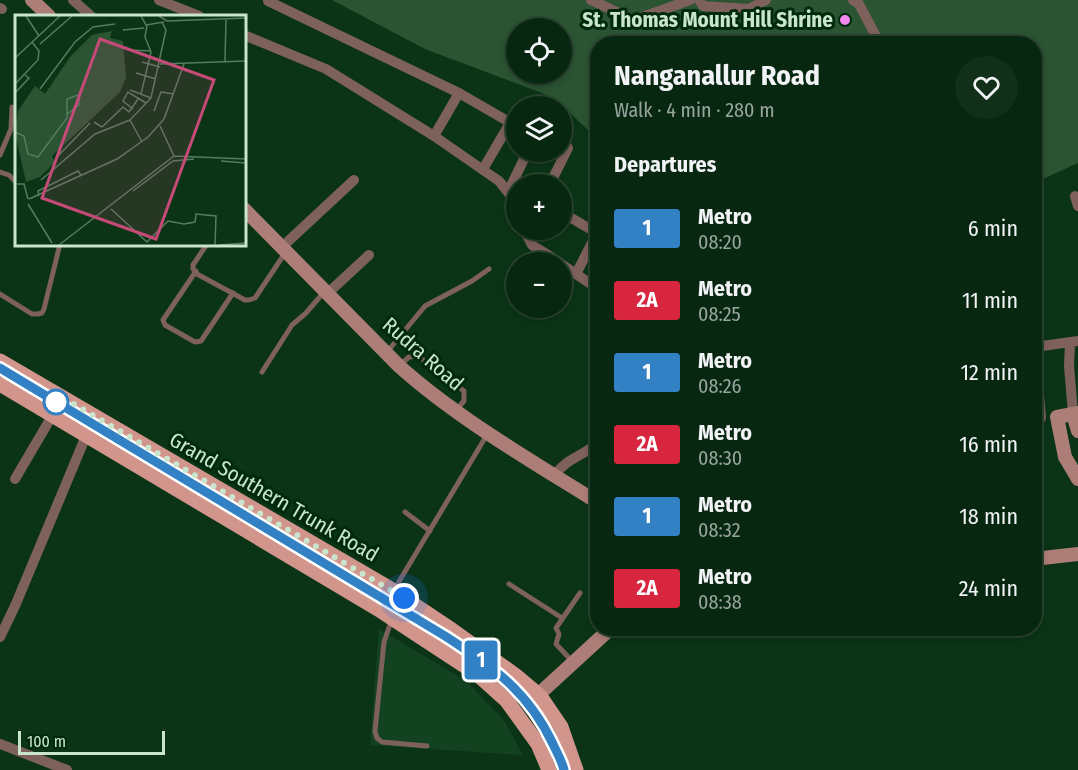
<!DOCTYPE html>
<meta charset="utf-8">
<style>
body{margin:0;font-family:"Fira Sans Condensed",sans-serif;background:#112f19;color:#f1f3f6;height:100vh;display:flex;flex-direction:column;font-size:22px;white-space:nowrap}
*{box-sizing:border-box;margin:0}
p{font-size:20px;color:#98a59f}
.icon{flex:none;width:33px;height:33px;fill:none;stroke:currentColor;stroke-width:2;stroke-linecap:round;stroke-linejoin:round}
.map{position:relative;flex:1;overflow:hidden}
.side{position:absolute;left:590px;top:36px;width:452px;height:600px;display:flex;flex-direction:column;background:#082710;border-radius:24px;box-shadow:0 3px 9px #0003,0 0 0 2px #294430}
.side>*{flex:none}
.badge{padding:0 12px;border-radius:4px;font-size:21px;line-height:39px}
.controls{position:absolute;left:506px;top:18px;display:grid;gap:12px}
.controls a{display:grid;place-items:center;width:66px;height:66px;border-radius:50%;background:#082710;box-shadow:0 3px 9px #0003,0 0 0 2px #294430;font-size:30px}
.scale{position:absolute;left:18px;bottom:15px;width:147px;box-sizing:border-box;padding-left:6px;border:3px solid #c9e5cd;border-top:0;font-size:16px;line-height:21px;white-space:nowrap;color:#c9e5cd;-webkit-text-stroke:4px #002a0c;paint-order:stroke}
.you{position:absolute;width:30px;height:30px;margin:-15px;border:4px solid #fff;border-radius:50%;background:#1a73e8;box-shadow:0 0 0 9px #1a73e833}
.map>.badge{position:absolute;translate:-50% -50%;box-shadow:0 0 0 3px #fff}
h2{padding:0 24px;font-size:22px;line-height:54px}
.round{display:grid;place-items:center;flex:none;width:63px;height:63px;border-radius:32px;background:#112f19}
.overview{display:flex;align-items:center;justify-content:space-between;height:102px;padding:0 24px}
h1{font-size:28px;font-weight:700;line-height:45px}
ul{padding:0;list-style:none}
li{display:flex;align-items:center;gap:18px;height:72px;padding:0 24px}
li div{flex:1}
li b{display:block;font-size:22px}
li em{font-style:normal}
li .badge{min-width:66px;font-weight:700;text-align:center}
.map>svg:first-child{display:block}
</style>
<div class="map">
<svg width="1078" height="770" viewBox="0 0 1078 770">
<rect width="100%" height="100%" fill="#0b3416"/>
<polygon fill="#134220" points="379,629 466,681 503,719 523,755 370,745"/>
<path fill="#2b5433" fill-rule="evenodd" d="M 332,0 L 1078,0 L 1078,163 L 1034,183 L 1034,44 L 597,44 L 597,139 L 555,98 L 425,49 ZM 516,28 L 561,28 L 561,74 L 516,74 Z"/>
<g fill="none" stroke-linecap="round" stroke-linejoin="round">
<g stroke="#7e605c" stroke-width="5">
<polyline points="0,155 11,129 12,107"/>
<polyline points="0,172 9,175 16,182"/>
<polyline points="207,244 193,265 193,269 197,274 245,300 249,300 255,298 285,253"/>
<polyline points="196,271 163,320 165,325 195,342 201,341 233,293"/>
<polyline points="0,294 32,314 38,314 42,313 44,309 60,244"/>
<polyline points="387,352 425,306 472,281 489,269"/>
<polyline points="401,364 409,357 418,356 464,391 464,401 457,409"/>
<polyline points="262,372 292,325 306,313 324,292"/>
<polyline points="405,512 430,531"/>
<polyline points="509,584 562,618"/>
<polyline points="404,599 392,619 384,642 375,731 377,738 382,742 427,746"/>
<polyline points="382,610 488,433"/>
<polyline points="573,662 556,644 559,634 556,628 580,593"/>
</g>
<g stroke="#7e605c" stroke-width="10">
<polyline points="73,0 91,16"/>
<polyline points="159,0 199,16"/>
<polyline points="591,0 634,20 690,0"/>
<polyline points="699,0 703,6 749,9 766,0"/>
<polyline points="853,0 859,4 880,44"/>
<polyline points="268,1 459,93 516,126"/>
<polyline points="0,8 2,9"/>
<polyline points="244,35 326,69 434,136 499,181 512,197 516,207"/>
<polyline points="434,136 459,93"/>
<polyline points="483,169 510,123"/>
<polyline points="551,184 552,180 568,148"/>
<polyline points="508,192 524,159"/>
<polyline points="1075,196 1078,206"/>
<polyline points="561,212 597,233"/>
<polyline points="524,230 532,245 559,262"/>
<polyline points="282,247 354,180"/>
<polyline points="561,264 597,288"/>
<polyline points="576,274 597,233"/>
<polyline points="328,293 369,255"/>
<polyline points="1034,336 1041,418"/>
<polyline points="1070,343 1069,366 1073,414"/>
<polyline points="1034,344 1042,346 1078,341"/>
<path d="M 555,475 C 565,459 584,456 597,443"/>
<polyline points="15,479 52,416"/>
<polyline points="0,637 15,606 86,436"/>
<polyline points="0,744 67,770"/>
</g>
<g stroke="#ad7e77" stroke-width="14">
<polyline points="32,0 49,16"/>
<path d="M 244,209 L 399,366 C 457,418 530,460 597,502"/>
<polyline points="1078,413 1057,417 1065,457 1078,479"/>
<polyline points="1073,414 1078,431"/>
<polyline points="1034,559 1078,554"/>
<polyline points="538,695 611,628"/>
</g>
<g stroke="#d1958b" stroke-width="15">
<polyline points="0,361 389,588 452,630 515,675 540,696 561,727 576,770"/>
<polyline points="0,384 378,609 477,674 507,701 538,744 549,770"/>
</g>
<defs>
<path id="rail" d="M 0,368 L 474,655 C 509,680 534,705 553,744 C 557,753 562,761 564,770"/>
</defs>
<use href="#rail" stroke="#8aaa90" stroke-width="5"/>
<use href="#rail" stroke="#002a0c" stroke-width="3" stroke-dasharray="9" stroke-linecap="butt"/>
</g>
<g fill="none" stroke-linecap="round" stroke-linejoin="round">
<defs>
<path id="line" d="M 0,368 L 445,636 C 493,667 528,691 553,744 C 557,753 562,761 564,770"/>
</defs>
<use href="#line" stroke="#fff" stroke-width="14"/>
<use href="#line" stroke="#3281c4" stroke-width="9"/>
<polyline stroke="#c9e5cd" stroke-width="6" stroke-dasharray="0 10.8" points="56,402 62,397 404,598"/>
</g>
<circle fill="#f589ef" stroke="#002a0c" stroke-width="2" cx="845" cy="20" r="6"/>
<circle fill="#fff" stroke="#3281c4" stroke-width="3" cx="56" cy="402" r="12"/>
<g text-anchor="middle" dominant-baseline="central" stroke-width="6" stroke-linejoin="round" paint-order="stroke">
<g font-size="21" font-weight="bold" fill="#c9e5cd" stroke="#002a0c" text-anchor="end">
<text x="833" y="20">St. Thomas Mount Hill Shrine</text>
</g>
<g font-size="21" fill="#c9e5cd" stroke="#002a0c">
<text transform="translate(423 354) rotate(41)">Rudra Road</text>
<text transform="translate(274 497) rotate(30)">Grand Southern Trunk Road</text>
</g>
</g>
<g transform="translate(15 15)">
<rect width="231" height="231" fill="#0b3416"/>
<path d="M 97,16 L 95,23 L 108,26 L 111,63 L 105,77 L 37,141 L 40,147 L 25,162 L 11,167 L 0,118 L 3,96 L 20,71 L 30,79 L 55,42 L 77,20 Z" fill="#2b5433"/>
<path fill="none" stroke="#577b5f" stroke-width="1.5" d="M 11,1 L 24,21M 126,1 L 131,10 L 149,7M 144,1 L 152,6 L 231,3M 108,15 L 129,13M 25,29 L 57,1M 114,35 L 136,36M 0,43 L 45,1M 135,43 L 157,49M 210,46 L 211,5M 127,47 L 145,52M 145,49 L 231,46M 121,58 L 141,64M 1,68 L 23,45 L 24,36 L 17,27M 25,74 L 60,27 L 78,12 L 100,9M 115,75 L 136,83M 0,78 L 14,63 L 10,60M 126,79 L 136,37 L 130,22 L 132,10M 118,94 L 108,86 L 113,77 L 131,88M 139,96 L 146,77 L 159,79M 52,99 L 64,90 L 64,80M 115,105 L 136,83 L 151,15 L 147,7M 115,105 L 127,127M 79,107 L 87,112 L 108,92 L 114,97 L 123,84M 145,111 L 159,141M 0,117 L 9,121 L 13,139 L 23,142 L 52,103 L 52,84 L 66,79M 41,143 L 75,108M 206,146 L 231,148M 26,165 L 80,119 L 115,105M 2,169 L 9,169 L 13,184M 118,176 L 158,146 L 179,144M 24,181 L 23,176 L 63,156 L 66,160M 14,184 L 102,144 L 133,122 L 149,104 L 169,49M 13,189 L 37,228M 96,194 L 132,227 L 153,206 L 169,209 L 180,207 L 181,199 L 201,201 L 200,230M 44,230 L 159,141 L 231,144M 204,230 L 231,228"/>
<path fill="#c44b78" fill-opacity="0.15" stroke="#c44b78" stroke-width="3" d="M 85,24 L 199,65 L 141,224 L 27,183 Z"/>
<rect width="231" height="231" fill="none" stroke="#c9e5cd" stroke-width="3"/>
</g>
</svg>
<div class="controls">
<a><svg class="icon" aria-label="locate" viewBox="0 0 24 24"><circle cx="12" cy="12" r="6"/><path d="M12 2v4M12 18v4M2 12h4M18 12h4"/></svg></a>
<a><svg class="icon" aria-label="layers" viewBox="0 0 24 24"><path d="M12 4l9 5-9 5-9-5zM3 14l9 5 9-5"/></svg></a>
<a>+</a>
<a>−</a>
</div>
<div class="scale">100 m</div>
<div class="you" style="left:404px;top:598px"></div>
<b class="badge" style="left:481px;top:660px;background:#3281c4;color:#fff">1</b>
<section class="side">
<div class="overview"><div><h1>Nanganallur Road</h1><p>Walk · 4 min · 280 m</p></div><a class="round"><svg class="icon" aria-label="heart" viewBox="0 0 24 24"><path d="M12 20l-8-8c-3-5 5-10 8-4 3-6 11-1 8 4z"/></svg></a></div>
<h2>Departures</h2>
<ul>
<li><span class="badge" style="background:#3281c4;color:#fff">1</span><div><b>Metro</b><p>08:20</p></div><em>6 min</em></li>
<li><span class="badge" style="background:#d7263d;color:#fff">2A</span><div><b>Metro</b><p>08:25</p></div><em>11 min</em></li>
<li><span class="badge" style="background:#3281c4;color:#fff">1</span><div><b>Metro</b><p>08:26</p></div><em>12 min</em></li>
<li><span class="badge" style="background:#d7263d;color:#fff">2A</span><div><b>Metro</b><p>08:30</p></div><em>16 min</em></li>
<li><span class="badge" style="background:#3281c4;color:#fff">1</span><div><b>Metro</b><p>08:32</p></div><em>18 min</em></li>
<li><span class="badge" style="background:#d7263d;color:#fff">2A</span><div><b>Metro</b><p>08:38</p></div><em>24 min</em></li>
</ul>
</section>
</div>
